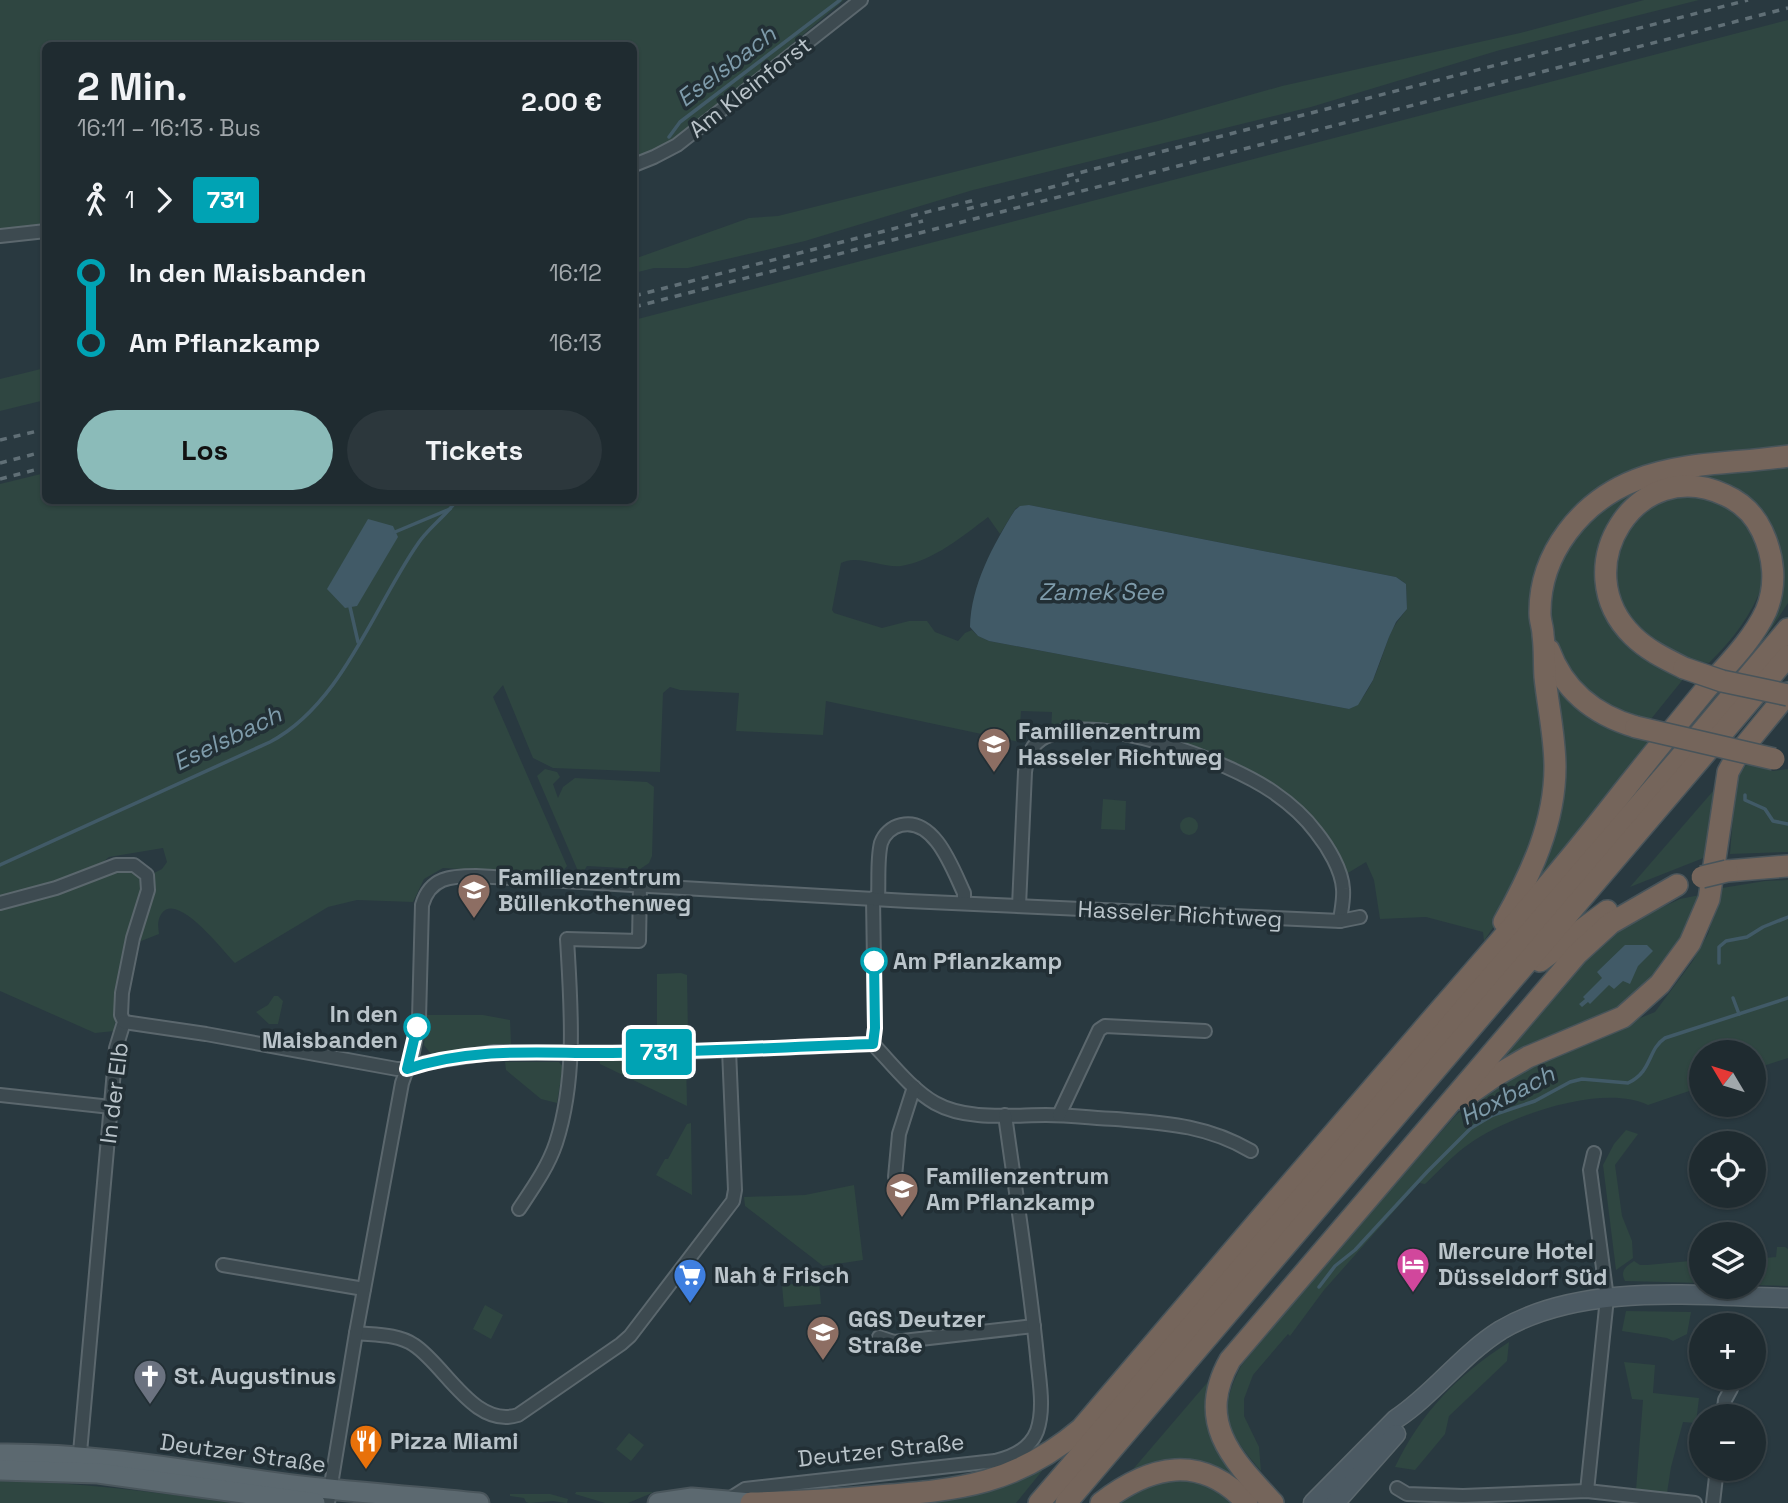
<!DOCTYPE html>
<html lang="de">
<meta charset="utf-8">
<style>
body{margin:0;font-family:"Space Grotesk",sans-serif;background:#2c373c;color:#f1f3f6;height:100vh;display:flex;flex-direction:column;font-size:26px;white-space:nowrap}
*{box-sizing:border-box;margin:0}
p{font-size:23px;color:#a1a7ab}
.icon{flex:none;width:38px;height:38px;fill:none;stroke:currentColor;stroke-width:2;stroke-linecap:round;stroke-linejoin:round}
.map{position:relative;flex:1;overflow:hidden}
.details{position:absolute;left:42px;top:42px;width:595px;height:462px;display:flex;flex-direction:column;background:#1f2b30;border-radius:10px;box-shadow:0 2px 5px #0004,0 0 0 2px #3c474c}
.details>*{flex:none}
.badge{padding:0 14px;border-radius:5px;font-size:24px;line-height:46px}
.needle{width:46px;rotate:308deg}
.buttons{position:absolute;left:1689px;top:1040px;display:grid;gap:14px}
.buttons a{display:grid;place-items:center;width:77px;height:77px;border-radius:50%;background:#1f2b30;box-shadow:0 2px 5px #0004,0 0 0 2px #3c474c;font-size:35px}
.map>.badge{position:absolute;translate:-50% -50%;box-shadow:0 0 0 4px #fff}
.legs{display:flex;align-items:center;gap:10px;height:77px;padding:0 35px;font-size:23px}
.legs p{margin-inline-start:auto}
.summary{display:flex;align-items:center;justify-content:space-between;height:119px;padding:0 35px}
h1{font-size:38px;font-weight:600;line-height:52px}
.cta{display:flex;gap:14px;margin-top:auto;padding:14px 35px}
.cta a{flex:1;height:80px;border-radius:42px;background:#8bbbb9;color:#111;font-size:28px;font-weight:600;line-height:80px;text-align:center}
.cta a+a{background:#2c373c;color:#f1f3f6}
ul{padding:0 35px;list-style:none}
li{display:flex;align-items:center;gap:24px;height:70px;font-size:26px}
li i{display:grid;place-items:center;width:10px;height:100%;margin:0 9px;background:currentColor}
li i::after{content:'';width:18px;height:18px;margin:-9px;border:5px solid;border-radius:50%;background:#1f2b30}
li p{margin-inline-start:auto}
li:first-child i{background:linear-gradient(#0000 50%,currentColor 0)}
li:last-child i{background:linear-gradient(currentColor 50%,#0000 0)}
.map>svg:first-child{display:block}
</style>
<div class="map">
<svg width="1788" height="1503" viewBox="0 0 1788 1503">
<rect width="100%" height="100%" fill="#293940"/>
<g fill="#2f4641" fill-rule="evenodd">
<polygon points="0,0 844,0 675,143 634,160 634,46 46,46 45,228 0,233"/>
<polygon points="1644,0 1699,0 1500,50 1311,107 973,190 805,241 688,268 654,268 634,273 634,259 749,218 778,216 1158,121 1282,86 1520,33"/>
<path d="M 1788,20 L 1788,603 L 1769,632 L 1666,756 L 1662,752 L 1764,631 L 1763,584 C 1751,616 1733,639 1709,663 L 1697,662 L 1651,719 L 1649,744 L 1531,892 L 1500,917 L 1484,941 L 1483,932 L 1426,917 L 1380,919 L 1374,880 L 1366,862 L 1343,876 L 1324,839 L 1273,790 L 1128,732 L 1051,731 L 1052,712 L 1021,711 L 1019,742 L 826,701 L 823,735 L 736,731 L 739,693 L 680,690 L 670,687 L 663,693 L 660,772 L 553,768 L 533,758 L 503,685 L 493,697 L 567,866 L 560,875 L 443,868 L 424,879 L 413,902 L 357,900 L 328,907 L 235,963 C 223,951 178,892 162,913 C 157,920 158,926 159,934 L 136,943 L 150,875 L 162,869 L 167,862 L 163,848 L 109,857 L 103,862 L 104,866 L 0,902 L 0,484 L 45,473 L 46,500 L 634,500 L 634,320 ZM 1029,505 L 1396,577 L 1406,584 L 1407,609 C 1400,618 1393,626 1389,637 C 1380,660 1372,697 1349,709 L 989,641 L 978,636 L 972,630 L 965,633 L 958,641 L 935,632 L 927,621 L 909,621 L 882,628 L 834,613 L 832,610 L 841,563 C 857,554 882,568 901,566 C 933,561 963,536 988,517 L 1000,534 L 1016,508 Z"/>
<polygon points="45,368 45,400 0,411 0,379"/>
<polygon points="1748,763 1773,771 1788,769 1788,852 1730,854 1736,777"/>
<polygon points="545,769 557,772 560,777 553,784 558,798 563,787 575,778 647,782 654,787 652,856 649,863 640,869 587,866 584,871 578,871 537,776"/>
<polygon points="1714,790 1706,857 1630,887"/>
<polygon points="1103,799 1126,801 1125,830 1101,829"/>
<circle cx="1189" cy="826" r="9"/>
<polygon points="117,866 141,872 144,890 123,954 114,1031 95,1033 0,991 0,904"/>
<path d="M 1788,880 L 1788,1058 L 1754,1069 L 1754,1052 L 1701,1052 L 1701,1087 L 1648,1105 C 1603,1083 1508,1116 1469,1144 C 1453,1155 1439,1171 1425,1184 L 1419,1183 L 1324,1290 L 1290,1336 L 1288,1334 L 1253,1375 L 1244,1399 L 1244,1416 L 1259,1447 L 1261,1471 C 1228,1433 1216,1414 1241,1366 L 1310,1280 L 1456,1115 L 1473,1100 L 1556,1052 L 1655,1012 L 1692,962 L 1708,934 L 1722,888 L 1765,881 Z"/>
<polygon points="1700,895 1681,938 1663,965 1615,1013 1486,1073 1600,943 1632,921 1680,899"/>
<polygon points="681,973 687,975 688,1035 657,1032 657,974"/>
<polygon points="274,996 278,996 283,1001 278,1024 269,1024 256,1012 268,1005"/>
<polygon points="426,1015 483,1015 510,1020 511,1044 431,1054 424,1045"/>
<polygon points="686,1058 687,1106 600,1064 599,1059"/>
<polygon points="505,1062 559,1062 563,1067 557,1103 541,1099 506,1070"/>
<polygon points="691,1123 692,1195 656,1175 665,1159 668,1159 687,1124"/>
<polygon points="1626,1130 1638,1134 1615,1165 1622,1216 1632,1241 1633,1258 1616,1270 1603,1165 1614,1144"/>
<polygon points="854,1185 863,1260 823,1266 745,1206 744,1197 805,1195"/>
<polygon points="1777,1247 1785,1247 1788,1249 1788,1286 1754,1285 1754,1259 1776,1257"/>
<path d="M 1634,1261 L 1640,1265 L 1647,1265 L 1690,1261 L 1691,1266 L 1699,1264 L 1701,1283 L 1625,1281 C 1620,1271 1625,1267 1634,1261 Z"/>
<polygon points="819,1282 821,1304 784,1307 782,1285"/>
<polygon points="485,1305 503,1315 491,1339 473,1329"/>
<polygon points="1626,1311 1691,1312 1687,1334 1673,1341 1667,1338 1622,1331"/>
<path d="M 1509,1342 L 1507,1361 L 1449,1416 L 1445,1434 L 1415,1470 L 1395,1467 C 1422,1411 1457,1376 1509,1342 Z"/>
<polygon points="1624,1362 1655,1365 1653,1393 1699,1398 1696,1423 1683,1422 1671,1467 1667,1493 1636,1490 1643,1400 1632,1399"/>
<polygon points="1212,1377 1210,1398 1265,1503 1258,1503 1243,1487 1129,1474"/>
<polygon points="629,1433 644,1445 631,1461 616,1449"/>
<polygon points="1039,1468 1042,1471 1016,1503 880,1503"/>
<polygon points="1188,1478 1209,1485 1234,1503 1111,1503 1151,1482"/>
<path d="M 0,1481 C 78,1482 155,1492 232,1503 L 0,1503 Z"/>
<polygon points="576,1492 652,1492 652,1493 628,1503 605,1503 575,1494"/>
<polygon points="510,1494 550,1494 568,1499 567,1503 553,1501 529,1503 526,1502 524,1498 510,1496"/>
</g>
<g fill="#415a67">
<path d="M 1029,505 L 1396,577 L 1406,584 L 1407,609 L 1396,622 L 1389,637 L 1373,680 L 1358,705 L 1349,709 L 989,641 L 978,636 L 970,627 C 971,585 993,545 1015,510 L 1020,506 Z"/>
<polygon points="368,519 393,526 398,537 357,606 345,608 327,589"/>
<polygon points="1625,945 1647,945 1653,951 1638,966 1630,984 1623,981 1614,989 1609,985 1590,1004 1588,1002 1582,1007 1579,1004 1585,999 1583,997 1602,978 1597,972"/>
</g>
<g fill="none" stroke-linecap="round" stroke-linejoin="round">
<g stroke="#415a67" stroke-width="3.5">
<polyline points="669,137 680,122 840,0"/>
<polyline points="395,532 450,509"/>
<polyline points="350,607 358,642"/>
<polyline points="1745,795 1745,800 1765,809 1773,821 1788,824"/>
<path d="M 0,865 L 270,742 C 341,705 373,609 417,545 C 428,528 445,517 457,500"/>
<polyline points="1719,963 1719,947 1726,941 1747,937 1763,927 1788,917"/>
<polyline points="1733,998 1739,1014"/>
<path d="M 1319,1287 L 1335,1266 L 1355,1250 L 1427,1172 L 1471,1128 L 1493,1115 L 1535,1101 L 1570,1082 L 1582,1079 L 1628,1083 C 1653,1071 1647,1050 1665,1038 L 1788,998"/>
</g>
<defs>
<g id="street">
<polyline points="634,165 654,157 677,145 861,0"/>
<polyline points="0,236 46,231"/>
<path d="M 878,898 C 879,881 877,859 881,843 C 884,834 892,827 901,825 C 935,817 953,870 964,893 L 964,902"/>
<polyline points="0,903 56,888 116,865 134,865 147,875 148,890 133,938 122,993 121,1015 124,1022 116,1048 79,1464"/>
<path d="M 1019,906 L 1025,772 C 1027,757 1031,744 1045,737 C 1098,711 1228,761 1273,792 C 1289,803 1305,817 1316,832 C 1328,847 1342,870 1343,889 C 1344,900 1341,911 1340,921"/>
<path d="M 124,1022 L 206,1034 L 397,1069 L 407,1069 L 424,1063 L 495,1052 L 686,1052 L 873,1044 C 892,1064 911,1089 935,1103 C 967,1121 1011,1115 1046,1115 C 1070,1115 1093,1118 1116,1119 C 1165,1123 1207,1125 1251,1151"/>
<polyline points="873,1044 875,1028 873,898"/>
<polyline points="0,1095 111,1107"/>
<polyline points="1059,1115 1099,1030 1105,1026 1205,1031"/>
<polyline points="895,1177 899,1134 914,1087"/>
<path d="M 519,1209 C 533,1188 548,1167 556,1143 C 577,1078 571,1007 567,939 L 639,941 L 640,886"/>
<polyline points="223,1265 364,1289"/>
<path d="M 356,1333 C 375,1335 398,1334 414,1345 C 445,1365 474,1429 518,1415 L 621,1344 L 630,1336 L 733,1201 L 735,1190 L 729,1050"/>
<polyline points="879,1337 894,1342 1034,1326"/>
<polyline points="1723,1416 1725,1400 1731,1389"/>
<polyline points="1397,1488 1407,1494 1463,1496 1587,1491 1695,1503"/>
<polyline points="1587,1491 1607,1298 1590,1170 1594,1153"/>
<path d="M 726,1501 L 745,1489 L 995,1461 C 1013,1457 1030,1449 1037,1431 C 1045,1408 1039,1380 1037,1356 C 1029,1275 1016,1195 1005,1115"/>
<path d="M 328,1503 L 356,1333 L 402,1083 L 413,1052 L 419,1019 L 422,905 C 430,877 451,876 476,876 L 908,901 L 1340,921 L 1360,917"/>
<polyline points="1713,1503 1717,1468"/>
</g>
<g id="secondary">
<path d="M 1313,1503 L 1396,1419 C 1434,1394 1461,1355 1501,1330 C 1582,1282 1697,1296 1788,1298"/>
<polyline points="1335,1503 1396,1434"/>
</g>
<g id="primary">
<path d="M 0,1454 C 94,1453 184,1470 277,1483 C 344,1492 412,1496 479,1503"/>
<polyline points="0,1470 98,1473 315,1503"/>
<polyline points="658,1503 692,1498 751,1503"/>
</g>
<g id="highway">
<path d="M 1549,650 C 1564,691 1595,715 1636,727"/>
<polyline points="1727,871 1788,866"/>
<path d="M 1504,922 C 1531,874 1555,823 1555,767 C 1555,737 1548,707 1545,677 C 1544,663 1545,649 1543,635 C 1543,628 1540,621 1540,614 C 1539,553 1582,501 1636,480 C 1684,461 1738,464 1788,456"/>
<polyline points="1540,961 1607,911"/>
<polyline points="1462,1099 1495,1076 1528,1057 1623,1017 1660,984 1690,943 1709,899 1728,772 1738,754 1788,693"/>
<path d="M 751,1503 C 794,1502 836,1500 878,1496 C 960,1490 1016,1484 1081,1429 C 1194,1296 1307,1164 1421,1032 C 1485,958 1551,884 1611,807 C 1642,767 1674,728 1706,689 C 1727,665 1752,641 1766,611 C 1777,585 1774,556 1762,531 C 1754,514 1741,502 1725,495 C 1637,453 1564,569 1633,636 C 1647,650 1666,659 1684,668"/>
<polyline points="1039,1503 1678,760 1788,629"/>
<polyline points="1066,1503 1788,656"/>
<path d="M 1101,1503 C 1150,1465 1201,1453 1247,1503"/>
<path d="M 1273,1503 C 1232,1459 1195,1422 1230,1360 L 1577,954 L 1611,923 L 1677,885"/>
</g>
</defs>
<use href="#street" stroke="#5b676d" stroke-width="16"/>
<use href="#secondary" stroke="#5b676d" stroke-width="21"/>
<use href="#primary" stroke="#4a565c" stroke-width="23"/>
<use href="#highway" stroke="#48545a" stroke-width="24"/>
<use href="#street" stroke="#3d4a50" stroke-width="12"/>
<use href="#secondary" stroke="#4c5a63" stroke-width="18"/>
<use href="#primary" stroke="#5c6970" stroke-width="19"/>
<use href="#highway" stroke="#75655b" stroke-width="21"/>
<g stroke="#606f76" stroke-width="3.5" stroke-dasharray="7 7" stroke-linecap="butt">
<polyline points="1067,176 1748,0"/>
<polyline points="967,209 1079,180"/>
<polyline points="911,216 975,200"/>
<polyline points="634,296 923,221"/>
<polyline points="634,307 1788,8"/>
<polyline points="0,440 46,429"/>
<polyline points="0,463 46,451"/>
<polyline points="0,479 46,467"/>
</g>
<defs>
<g id="highway-bridge">
<polyline points="1684,668 1722,681 1788,695"/>
<polyline points="1636,727 1774,759"/>
<polyline points="1702,877 1727,871"/>
</g>
</defs>
<use href="#highway-bridge" stroke="#48545a" stroke-width="24" stroke-linecap="butt"/>
<use href="#highway-bridge" stroke="#75655b" stroke-width="21"/>
</g>
<g fill="none" stroke-linecap="round" stroke-linejoin="round">
<defs>
<path id="line-1" d="M 417,1027 L 407,1069 C 473,1046 544,1054 612,1053 C 699,1052 786,1047 873,1044 L 875,1028 L 874,961"/>
</defs>
<use href="#line-1" stroke="#fff" stroke-width="16"/>
<use href="#line-1" stroke="#00a3b4" stroke-width="10"/>
</g>
<defs>
<symbol id="school-pin" viewBox="-11 -11 22 30"><path d="M0 17L-7.5 6A9.5 9.5 0 1 1 7.5 6Z" fill="#8d6e63" stroke="#222f35"/><path d="M0-5L7-2L0 1L-7-2ZM-4 1L0 2.5L4 1V4Q0 6-4 4Z" fill="#fff"/></symbol>
<symbol id="hotel-pin" viewBox="-11 -11 22 30"><path d="M0 17L-7.5 6A9.5 9.5 0 1 1 7.5 6Z" fill="#d1479c" stroke="#222f35"/><path d="M-6-4.5h1.5V1H6V5H4.5V3h-9V5H-6ZM-4 0a1.8 1.8 0 1 1 3.6 0ZM.5 0V-2.5h3Q6-2.5 6 0Z" fill="#fff"/></symbol>
<symbol id="supermarket-pin" viewBox="-11 -11 22 30"><path d="M0 17L-7.5 6A9.5 9.5 0 1 1 7.5 6Z" fill="#3f7fe0" stroke="#222f35"/><path d="M-6-5.5h2.5l.6 2H6L4.5 2H-2.5L-4.4-4H-6ZM-1.5 3.2a1.3 1.3 0 1 0 .1 0ZM3 3.2a1.3 1.3 0 1 0 .1 0Z" fill="#fff"/></symbol>
<symbol id="church-pin" viewBox="-11 -11 22 30"><path d="M0 17L-7.5 6A9.5 9.5 0 1 1 7.5 6Z" fill="#6b7280" stroke="#222f35"/><path d="M-1.2-6h2.4v3.5h3.3v2.4h-3.3V6h-2.4V-.1h-3.3v-2.4h3.3Z" fill="#fff"/></symbol>
<symbol id="restaurant-pin" viewBox="-11 -11 22 30"><path d="M0 17L-7.5 6A9.5 9.5 0 1 1 7.5 6Z" fill="#e8710a" stroke="#222f35"/><path d="M-5-6h1v4h1v-4h1v4h1v-4h1v5L-1.5 .5V6h-2V.5L-5-1ZM5-6V6H3V1.5H1.5Q1.5-4 5-6Z" fill="#fff"/></symbol>
</defs>
<g fill-rule="evenodd">
<use href="#school-pin" x="975" y="725" width="38" height="52"/>
<use href="#school-pin" x="455" y="871" width="38" height="52"/>
<use href="#school-pin" x="883" y="1170" width="38" height="52"/>
<use href="#hotel-pin" x="1394" y="1245" width="38" height="52"/>
<use href="#supermarket-pin" x="671" y="1256" width="38" height="52"/>
<use href="#school-pin" x="804" y="1313" width="38" height="52"/>
<use href="#church-pin" x="131" y="1357" width="38" height="52"/>
<use href="#restaurant-pin" x="347" y="1422" width="38" height="52"/>
</g>
<g fill="#fff" stroke="#00a3b4" stroke-width="3.5">
<circle cx="874" cy="961" r="12"/>
<circle cx="417" cy="1027" r="12"/>
</g>
<g text-anchor="middle" dominant-baseline="central" stroke-width="7" stroke-linejoin="round" paint-order="stroke">
<g font-size="23" fill="#bac4ca" stroke="#222f35">
<text transform="translate(750 87) rotate(-38)">Am Kleinforst</text>
<text transform="translate(1180 914) rotate(3)">Hasseler Richtweg</text>
<text transform="translate(114 1093) rotate(-83)">In der Elb</text>
<text transform="translate(881 1450) rotate(-6)">Deutzer Straße</text>
<text transform="translate(243 1453) rotate(8)">Deutzer Straße</text>
</g>
<g font-size="23" font-weight="bold" fill="#bac4ca" stroke="#222f35" text-anchor="start">
<text x="1018" y="731">Familienzentrum<tspan x="1018" dy="26">Hasseler Richtweg</tspan></text>
<text x="498" y="877">Familienzentrum<tspan x="498" dy="26">Büllenkothenweg</tspan></text>
<text x="926" y="1176">Familienzentrum<tspan x="926" dy="26">Am Pflanzkamp</tspan></text>
<text x="1438" y="1251">Mercure Hotel<tspan x="1438" dy="26">Düsseldorf Süd</tspan></text>
<text x="714" y="1275">Nah &amp; Frisch</text>
<text x="848" y="1319">GGS Deutzer<tspan x="848" dy="26">Straße</tspan></text>
<text x="174" y="1376">St. Augustinus</text>
<text x="390" y="1441">Pizza Miami</text>
</g>
<g font-size="23" font-weight="bold" fill="#bac4ca" stroke="#222f35" text-anchor="start">
<text x="893" y="961">Am Pflanzkamp</text>
<text x="398" y="1014" text-anchor="end">In den<tspan x="398" dy="26">Maisbanden</tspan></text>
</g>
<g font-size="24" font-style="italic" fill="#7e9baa" stroke="#222f35">
<text transform="translate(726 66) rotate(-37)">Eselsbach</text>
<text x="1101" y="591">Zamek See</text>
<text transform="translate(227 738) rotate(-26)">Eselsbach</text>
<text transform="translate(1507 1095) rotate(-27)">Hoxbach</text>
</g>
</g>
</svg>
<div class="buttons">
<a><svg class="needle" viewBox="-14 -14 28 28"><path d="M0-13l5 13h-10z" fill="#e53935"/><path d="M0 13l5-13h-10z" fill="#a1a7ab"/></svg></a>
<a><svg class="icon" aria-label="locate" viewBox="0 0 24 24"><circle cx="12" cy="12" r="6"/><path d="M12 2v4M12 18v4M2 12h4M18 12h4"/></svg></a>
<a><svg class="icon" aria-label="layers" viewBox="0 0 24 24"><path d="M12 4l9 5-9 5-9-5zM3 14l9 5 9-5"/></svg></a>
<a>+</a>
<a>−</a>
</div>
<b class="badge" style="left:659px;top:1052px;background:#00a3b4;color:#fff">731</b>
<section class="details">
<div class="summary"><div><h1>2 Min.</h1><p>16:11 – 16:13 · Bus</p></div><b>2.00 €</b></div>
<div class="legs"><svg class="icon" aria-label="walk" viewBox="0 0 24 24"><circle cx="13" cy="4" r="2"/><path d="M13 8l-2 6 4 7M11 14l-3 7M7 12l3-4h3l4 4"/></svg>1<svg class="icon" aria-label="forward" viewBox="0 0 24 24"><path d="M9 5l7 7-7 7"/></svg><b class="badge" style="background:#00a3b4;color:#fff">731</b></div>
<ul>
<li><i style="color:#00a3b4"></i><b>In den Maisbanden</b><p>16:12</p></li>
<li><i style="color:#00a3b4"></i><b>Am Pflanzkamp</b><p>16:13</p></li>
</ul>
<div class="cta"><a>Los</a><a>Tickets</a></div>
</section>
</div>
